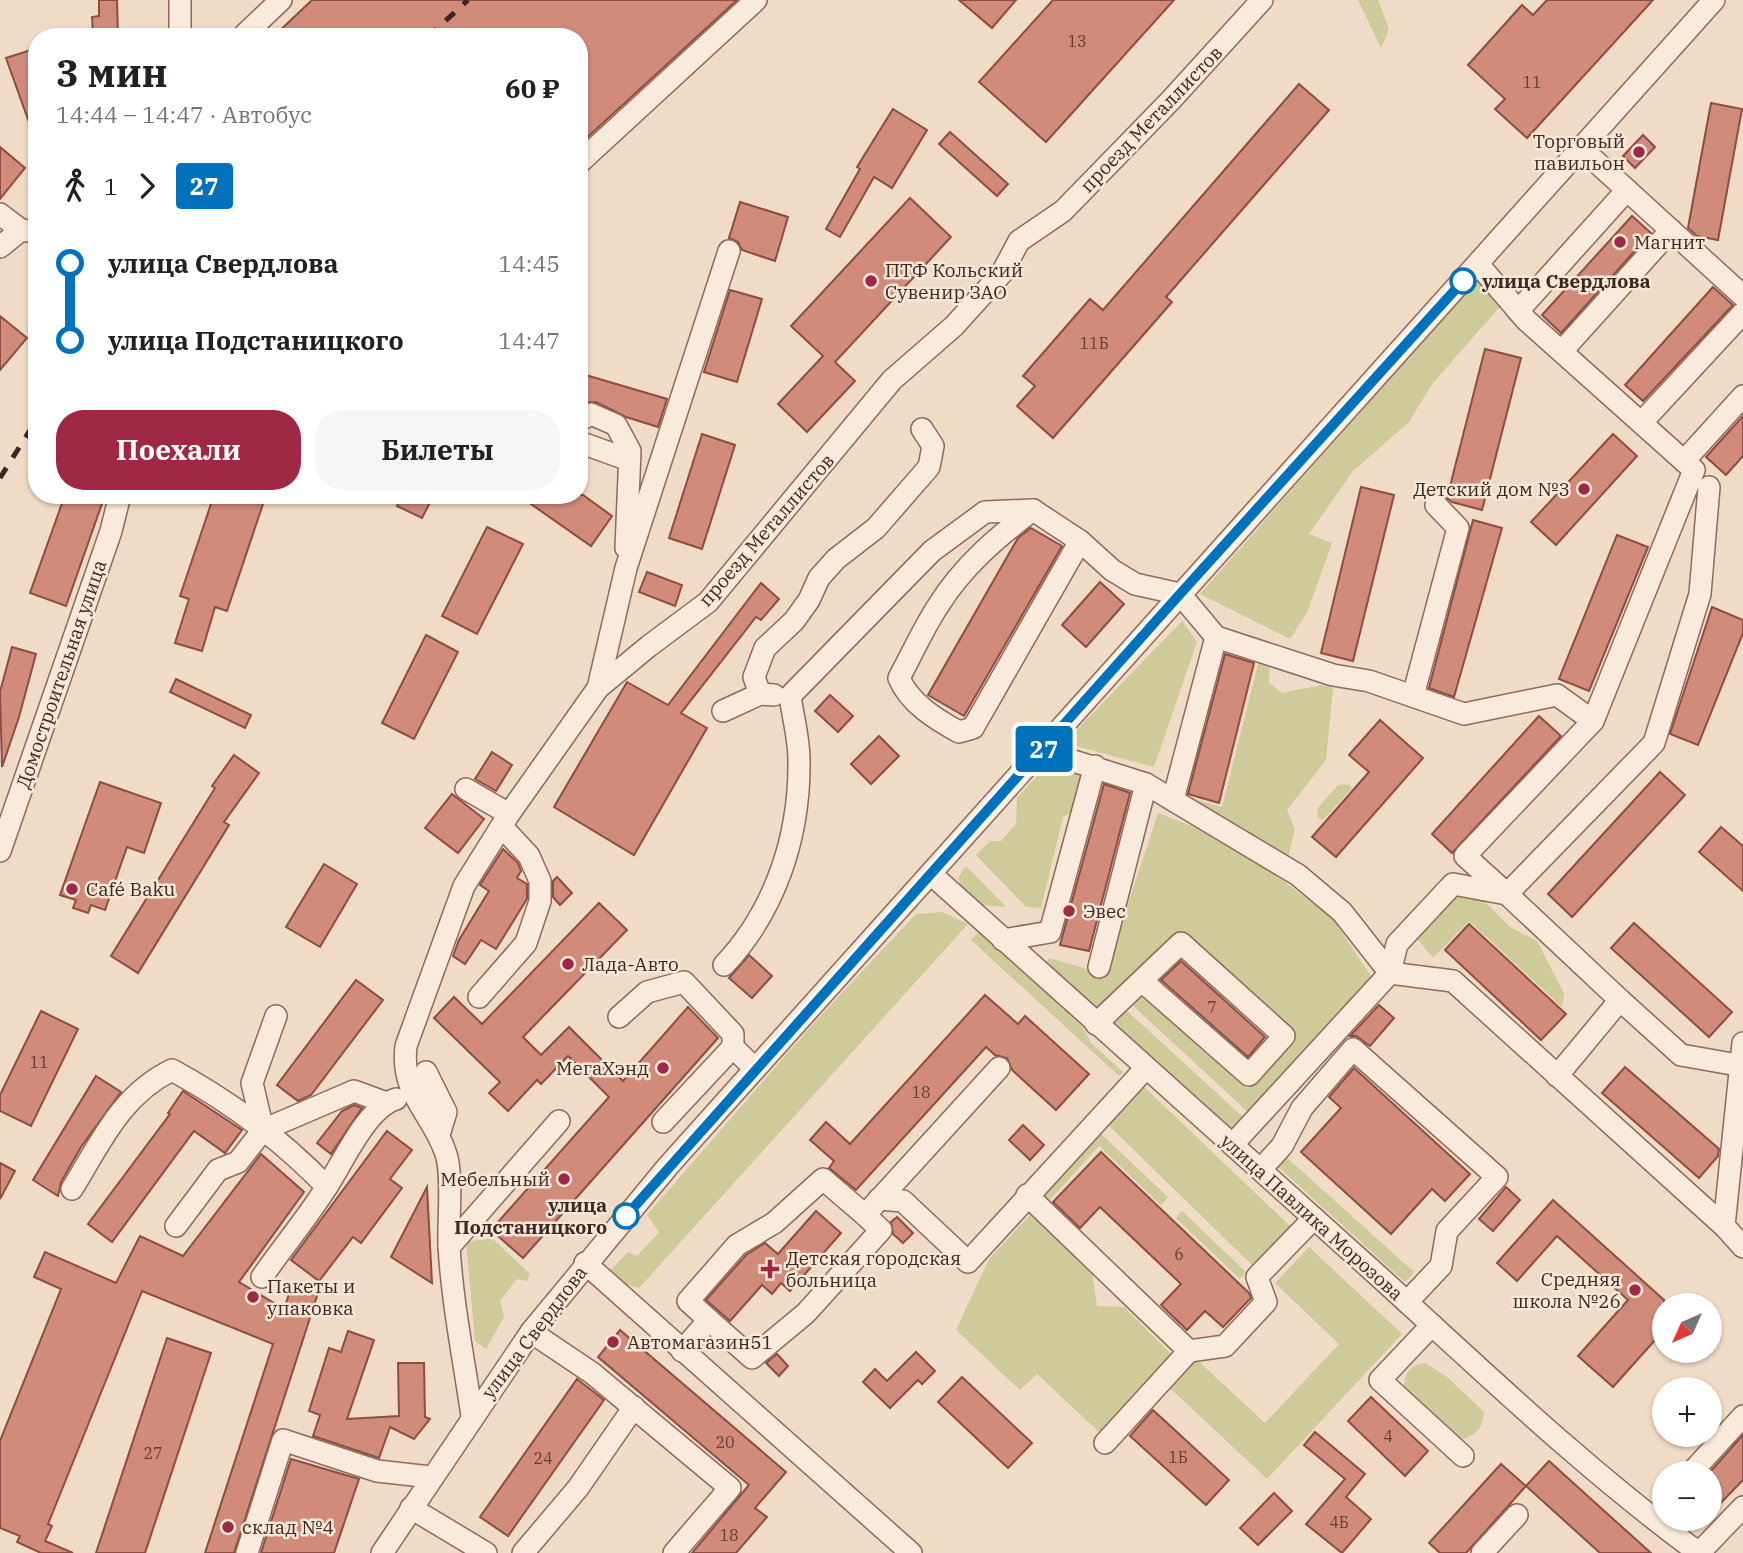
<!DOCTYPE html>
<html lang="ru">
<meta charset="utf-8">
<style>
body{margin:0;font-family:"IBM Plex Serif",serif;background:#f6f6f6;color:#202124;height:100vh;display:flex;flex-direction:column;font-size:26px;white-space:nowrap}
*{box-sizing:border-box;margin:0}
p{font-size:23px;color:#757577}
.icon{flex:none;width:38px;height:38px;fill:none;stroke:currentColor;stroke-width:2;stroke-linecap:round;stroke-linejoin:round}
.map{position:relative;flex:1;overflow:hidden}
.side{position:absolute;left:28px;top:28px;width:560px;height:476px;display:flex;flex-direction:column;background:#fff;border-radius:28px;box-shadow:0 2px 5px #0004}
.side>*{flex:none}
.badge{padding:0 14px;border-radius:5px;font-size:24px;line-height:46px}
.needle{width:46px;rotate:225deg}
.tools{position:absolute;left:1652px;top:1293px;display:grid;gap:14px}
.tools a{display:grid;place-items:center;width:70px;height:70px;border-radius:50%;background:#fff;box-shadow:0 2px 5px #0004;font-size:35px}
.map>.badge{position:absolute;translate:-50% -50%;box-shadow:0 0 0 4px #fff}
.legs{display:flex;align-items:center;gap:10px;height:77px;padding:0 28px;font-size:23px}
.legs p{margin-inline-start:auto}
.summary{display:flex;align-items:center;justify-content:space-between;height:119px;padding:0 28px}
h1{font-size:38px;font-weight:700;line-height:52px}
.button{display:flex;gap:14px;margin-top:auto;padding:14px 28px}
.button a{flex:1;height:80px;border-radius:28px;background:#9f2844;color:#fff;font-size:28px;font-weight:700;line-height:80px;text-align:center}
.button a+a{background:#f6f6f6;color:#202124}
ul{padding:0 28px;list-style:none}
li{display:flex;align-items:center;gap:24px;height:77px;font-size:26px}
li i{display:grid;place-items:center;width:10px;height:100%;margin:0 9px;background:currentColor}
li i::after{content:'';width:18px;height:18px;margin:-9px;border:5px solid;border-radius:50%;background:#fff}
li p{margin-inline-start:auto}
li:first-child i{background:linear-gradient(#0000 50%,currentColor 0)}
li:last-child i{background:linear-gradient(currentColor 50%,#0000 0)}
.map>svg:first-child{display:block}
</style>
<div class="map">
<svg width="1743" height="1553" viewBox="0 0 1743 1553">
<rect width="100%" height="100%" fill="#f0dbc7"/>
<g fill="#cfca9a">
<polygon points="1358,0 1378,0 1389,29 1381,48"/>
<polygon points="1480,276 1504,302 1433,383 1408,423 1353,471 1309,534 1332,543 1307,613 1290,639 1200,594"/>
<polygon points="1182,621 1197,642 1154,767 1064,743"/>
<polygon points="1260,656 1270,660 1269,683 1282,693 1322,685 1333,688 1326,760 1287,810 1295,829 1287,861 1186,797 1222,807"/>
<polygon points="1052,759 1074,764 1084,780 1077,809 1063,817 1041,908 1026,907 976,855 990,841 1001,841 1016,824 1017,798"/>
<polygon points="1348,784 1352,788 1322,821 1318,817 1317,809 1338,785"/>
<polygon points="1158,813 1192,826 1274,874 1332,918 1371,976 1249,1113 1130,1003 1141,993 1248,1089 1296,1037 1180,930 1097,1011 1045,964 1049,958 1105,974"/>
<polygon points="966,866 1006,907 981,905 960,885 958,878"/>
<polygon points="1455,891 1480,897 1510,927 1537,941 1564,993 1562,1007 1469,921 1433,958 1414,935"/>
<polygon points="943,912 968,924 639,1288 610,1280 607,1274 628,1252 637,1256 659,1232 647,1215 811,1026 916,914"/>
<polygon points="978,932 1083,1027 1091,1043 1123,1072 1119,1076 971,940"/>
<polygon points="1124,1008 1244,1118 1232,1130 1109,1022"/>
<polygon points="1139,1082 1291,1227 1253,1266 1104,1121"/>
<polygon points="1101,1134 1168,1197 1161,1205 1099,1146 1045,1205 1036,1197 1089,1137"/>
<polygon points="1284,1155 1414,1272 1405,1282 1275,1164"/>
<polygon points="1182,1211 1246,1272 1240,1279 1176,1218"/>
<polygon points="1032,1213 1092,1272 1097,1306 1124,1307 1171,1354 1099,1432 1037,1374 1020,1390 956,1330 989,1259"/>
<polygon points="492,1238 530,1274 527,1281 517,1279 500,1301 504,1317 486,1349 475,1341 466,1242"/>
<polygon points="1309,1247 1402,1334 1267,1479 1170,1388 1195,1358 1265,1423 1339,1344 1275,1283"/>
<path d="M 1425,1363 L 1446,1376 L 1484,1412 C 1483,1429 1474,1437 1458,1440 L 1404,1391 C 1403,1375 1409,1365 1425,1363 Z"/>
</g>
<g fill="#d08b7b" stroke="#8d4d40" stroke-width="2">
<polygon points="99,0 117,0 118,37 93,34 92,17 99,16"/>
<polygon points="312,0 737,0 579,145 579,37 273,37"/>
<polygon points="959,0 1016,0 992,28"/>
<polygon points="1053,0 1174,0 1046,142 979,82"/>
<polygon points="1547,0 1653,0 1527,138 1495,109 1505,99 1468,65 1522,5 1533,15"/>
<polygon points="37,48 37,139 35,139 6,58"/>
<polygon points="1299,84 1329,110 1166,297 1172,302 1053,438 1017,406 1035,386 1023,376 1090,299 1103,310"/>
<polygon points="1711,103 1742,109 1718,240 1697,236 1688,228"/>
<polygon points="893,109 927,130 892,188 874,177 840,237 826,229 860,169 857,167"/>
<polygon points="950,132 1008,184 997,196 939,144"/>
<polygon points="1643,135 1655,147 1635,168 1623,156"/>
<polygon points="0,147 25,168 0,199"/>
<polygon points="910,198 951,237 835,362 855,381 807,432 778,404 823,356 791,326"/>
<polygon points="740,202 788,217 775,261 742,250 738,242 729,238"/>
<polygon points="1632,216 1651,233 1561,333 1542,315"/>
<polygon points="1713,287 1733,305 1643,401 1625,385"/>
<polygon points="730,290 762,299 737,382 704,372"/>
<polygon points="0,316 27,338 0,370"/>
<polygon points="1485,349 1521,358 1482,510 1452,502 1447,498"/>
<polygon points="579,373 667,399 658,427 626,417 596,402 579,403"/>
<polygon points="1743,416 1743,456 1726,475 1706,457"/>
<polygon points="702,434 735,445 702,549 669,538"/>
<polygon points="1613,434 1637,456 1556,545 1531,522"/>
<polygon points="1361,487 1394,495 1353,661 1321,653"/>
<polygon points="65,495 105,495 66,606 30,593"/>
<polygon points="214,495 266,495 227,611 215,607 202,651 175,643 189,599 180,596"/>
<polygon points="402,495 434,495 422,518 397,506"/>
<polygon points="518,495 583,495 612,516 591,546"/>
<polygon points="1473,520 1502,528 1454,697 1429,688"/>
<polygon points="487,527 523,544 477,634 442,616"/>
<polygon points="1031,528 1062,546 964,716 928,695 1018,538"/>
<polygon points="1617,535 1648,547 1589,691 1559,679"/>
<polygon points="647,572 682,585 675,606 639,592"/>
<polygon points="1100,582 1124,604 1086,647 1062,625"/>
<polygon points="761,583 779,599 761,620 756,617 681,713 707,728 634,855 554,807 627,682 668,705"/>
<polygon points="1712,607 1743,620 1743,633 1698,745 1670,734"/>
<polygon points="426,635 458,652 414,739 382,723"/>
<polygon points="12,647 36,654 19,717 2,767 0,692"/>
<polygon points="1225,654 1254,663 1219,803 1188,794"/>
<polygon points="176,679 251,715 245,728 170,692"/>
<polygon points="830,695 853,716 838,732 815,711"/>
<polygon points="1539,716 1561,736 1452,853 1432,834"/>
<polygon points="1380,720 1423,758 1336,857 1312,837 1369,772 1349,755"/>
<polygon points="879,736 899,756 871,784 851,764"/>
<polygon points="492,752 512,765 496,791 475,779"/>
<polygon points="234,755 259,773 224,822 229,825 138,973 111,956 215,788 212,786"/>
<polygon points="1660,772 1685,795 1572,917 1548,894"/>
<polygon points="100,782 161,803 144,853 127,847 105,910 91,905 88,913 73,908 76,900 60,895"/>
<polygon points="1104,784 1130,793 1089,951 1060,945"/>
<polygon points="452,794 484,819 458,853 425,828"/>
<polygon points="1721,827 1743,846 1743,891 1699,852"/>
<polygon points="503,849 518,863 521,871 517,878 527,884 527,899 496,949 481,940 465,964 453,956 459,940 489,891 480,885"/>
<polygon points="324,864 357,884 320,947 286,927"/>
<polygon points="557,877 572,893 560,905 553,897 553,881"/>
<polygon points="599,903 627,930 523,1037 541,1055 569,1027 623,1081 688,1007 718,1038 523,1258 491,1230 609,1097 568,1056 541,1084 537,1080 508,1111 489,1093 500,1082 434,1018 454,997 482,1024"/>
<polygon points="1634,923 1732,1012 1709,1037 1611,948"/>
<polygon points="1469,924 1566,1014 1541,1040 1445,950"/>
<polygon points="749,955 772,976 752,998 729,978"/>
<polygon points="1181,961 1265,1037 1248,1057 1161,980"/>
<polygon points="356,980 383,1000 311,1095 298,1101 277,1085"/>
<polygon points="985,995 1018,1024 1025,1016 1089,1074 1056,1110 1012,1070 1007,1058 995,1055 986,1047 856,1190 829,1168 834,1161 810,1140 826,1122 850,1144"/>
<polygon points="1379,1005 1394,1018 1370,1046 1356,1036 1350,1036"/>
<polygon points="41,1011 78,1029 31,1126 0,1111 0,1095"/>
<polygon points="1625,1067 1719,1149 1718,1156 1699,1178 1602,1093"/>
<polygon points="1354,1068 1470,1174 1445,1201 1432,1189 1391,1234 1301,1152 1341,1108 1329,1097"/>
<polygon points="96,1076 121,1092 81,1147 61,1182 58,1196 33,1180"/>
<polygon points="183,1091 242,1130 225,1153 194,1131 112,1242 88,1224 170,1114 168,1113"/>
<polygon points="354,1105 362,1108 331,1154 317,1143 342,1111"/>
<polygon points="1023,1125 1044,1145 1030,1160 1009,1140"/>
<polygon points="387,1131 412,1150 390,1179 402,1188 361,1243 353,1237 319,1281 291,1260"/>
<polygon points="1101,1152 1249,1293 1251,1298 1223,1327 1205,1311 1187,1330 1161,1305 1181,1284 1100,1207 1080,1228 1053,1202"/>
<polygon points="261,1154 304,1192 239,1282 284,1309 292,1285 318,1293 234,1553 205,1553 273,1344 142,1291 48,1524 52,1526 45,1541 73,1553 41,1553 17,1542 20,1536 0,1528 0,1441 61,1289 34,1277 45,1252 116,1283 140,1236 183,1256"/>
<polygon points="0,1163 15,1171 0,1199"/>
<polygon points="427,1187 432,1283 391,1257"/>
<polygon points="1506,1187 1520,1200 1493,1231 1479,1219"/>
<polygon points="1553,1200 1664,1300 1664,1330 1613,1387 1578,1356 1628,1300 1557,1236 1517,1281 1497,1263"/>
<polygon points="816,1211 841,1233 790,1291 781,1283 772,1294 762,1285 730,1321 706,1300 746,1255 765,1243 778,1254"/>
<polygon points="897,1217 913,1233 903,1243 893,1234 891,1222"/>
<polygon points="620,1330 786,1472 755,1508 767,1517 736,1553 692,1553 749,1485 598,1357"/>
<polygon points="348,1331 374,1340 347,1419 399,1416 398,1363 424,1363 425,1417 430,1419 414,1439 390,1427 379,1458 313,1436 320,1415 309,1411 329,1348 341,1352"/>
<polygon points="167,1338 211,1353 145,1553 96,1553"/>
<polygon points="916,1352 935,1371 922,1384 918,1380 890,1408 863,1382 875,1369 887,1381"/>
<polygon points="777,1354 788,1366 779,1376 766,1363"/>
<polygon points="962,1377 1032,1443 1008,1468 938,1402"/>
<polygon points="577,1379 604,1400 508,1536 480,1517"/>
<polygon points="1371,1397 1428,1451 1405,1476 1348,1421"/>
<polygon points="1153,1410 1229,1480 1206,1505 1130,1436"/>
<polygon points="1315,1432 1365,1474 1346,1497 1371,1519 1342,1553 1306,1524 1345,1479 1304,1445"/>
<polygon points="1743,1435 1743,1480 1710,1514 1710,1472"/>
<polygon points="291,1459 359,1479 334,1553 261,1553"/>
<polygon points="1549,1461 1612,1518 1651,1553 1600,1553 1526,1486"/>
<polygon points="1501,1464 1526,1486 1466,1553 1440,1553 1429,1543"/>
<polygon points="1274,1493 1292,1511 1258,1545 1240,1528"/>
</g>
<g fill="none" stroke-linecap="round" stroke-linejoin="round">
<defs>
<g id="minor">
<polyline points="180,37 180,0"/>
<polyline points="242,37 281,0"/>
<polyline points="1582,149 1743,296"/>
<polyline points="579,163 756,0"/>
<polyline points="0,214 21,230"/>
<polyline points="0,247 21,230 37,232"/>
<polyline points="1478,264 1526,320 1694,470 1593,721 1465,856 1507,894 1654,743 1700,594 1709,487"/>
<polyline points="1518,311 1627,190"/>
<polyline points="1562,351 1671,230"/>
<polyline points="579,421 591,414 616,425 630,451 626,548"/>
<polyline points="1642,422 1743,313"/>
<polyline points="579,442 629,460"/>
<polyline points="1684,461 1743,396"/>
<path d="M 1033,510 C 996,538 963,566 938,606 C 923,629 912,654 899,678 C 909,703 937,720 959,732 L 973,728 L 1080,541"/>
<polyline points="598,688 626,568 729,251"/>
<polyline points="760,694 754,677 765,648 794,621 809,600 819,578 836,559 876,528 929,467 933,446 922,429"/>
<polyline points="1413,696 1458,528 1436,505"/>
<polyline points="723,711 760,694 774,695"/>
<polyline points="1042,751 1146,784 1099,967"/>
<polyline points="1146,784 1298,875 1342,912 1390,973 1453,981 1724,1226 1743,1247"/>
<polyline points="466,789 509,814"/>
<polyline points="1173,800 1216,637"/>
<polyline points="0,851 111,531 120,495"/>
<path d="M 931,874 C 1079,1007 1228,1140 1375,1273 C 1481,1369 1584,1469 1699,1553 L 1743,1507"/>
<polyline points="1003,940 1050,932 1095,766"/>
<path d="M 724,965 C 776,910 800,835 799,760 C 799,739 793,717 790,696 L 932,551 L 985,512 L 1033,510 L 1080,541 L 1112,570 L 1135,584 L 1180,594 L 1216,637 L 1333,675 L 1369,681 L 1464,714 L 1557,695 L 1593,721"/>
<polyline points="479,997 526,943 540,901 540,881 529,856 502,827"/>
<polyline points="619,1017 647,992 684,982 733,1034 733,1047 755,1069"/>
<polyline points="1096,1024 1181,943 1284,1036 1249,1075 1142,981"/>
<polyline points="426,1072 446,1112 439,1135"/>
<polyline points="1557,1076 1620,1000 1681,1055 1743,1066"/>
<polyline points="663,1122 733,1047"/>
<polyline points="263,1130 252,1083 276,1016"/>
<polyline points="1233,1144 1390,973 1397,944 1453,884 1507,894 1620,1000"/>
<polyline points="1261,1169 1282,1146 1302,1108 1353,1049 1497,1177 1447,1231 1441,1266 1407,1302"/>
<path d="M 72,1189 C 101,1142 121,1095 172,1070 C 229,1101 282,1140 327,1187"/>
<polyline points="1027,1195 1189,1351 1225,1346 1266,1302 1257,1277 1314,1218"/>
<polyline points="879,1199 903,1201 968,1262 1145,1069"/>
<polyline points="176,1226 218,1170 238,1162 263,1130 354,1091 384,1102"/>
<polyline points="1724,1226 1743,1043"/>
<polyline points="449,1247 559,1121"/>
<polyline points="585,1263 911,1553"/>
<path d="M 262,1277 C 283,1247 307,1218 326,1188 C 343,1163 366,1108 396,1099"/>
<polyline points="709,1320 688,1301 737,1245 774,1223 823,1179 865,1215 999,1068"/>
<polyline points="1432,1325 1380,1380 1463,1456"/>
<polyline points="531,1332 592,1373 730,1488 674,1553"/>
<polyline points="682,1351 709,1320 752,1358 806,1313 881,1230 865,1215"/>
<path d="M 472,1416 C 464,1360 452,1302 449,1245 C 448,1221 453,1175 446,1154 C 433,1113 400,1095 406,1046 L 464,886 L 509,814 L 598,688 L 649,646 L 708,602 L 892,380 L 954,326 L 1002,273 L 1019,241 L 1063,211 L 1171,100 L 1262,0"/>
<polyline points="1105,1443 1189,1351"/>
<polyline points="1690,1474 1743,1416"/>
<polyline points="411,1508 486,1553"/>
<polyline points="247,1553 283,1440 377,1471 431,1477"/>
<polyline points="382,1553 531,1332 669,1165 1714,0"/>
<polyline points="523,1553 578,1488 634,1407"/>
<polyline points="1482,1553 1517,1515"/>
</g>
</defs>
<use href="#minor" stroke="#8d6a5b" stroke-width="24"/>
<use href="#minor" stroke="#faeadb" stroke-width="21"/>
<g stroke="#3d271f" stroke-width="5" stroke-dasharray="12 12" stroke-linecap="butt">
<polyline points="428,37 468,0"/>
<polyline points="0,478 37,419"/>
</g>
</g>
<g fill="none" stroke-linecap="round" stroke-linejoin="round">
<defs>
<polyline id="line-1" points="626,1216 1180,594 1463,281"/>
</defs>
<use href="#line-1" stroke="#fff" stroke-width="16"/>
<use href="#line-1" stroke="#0072bc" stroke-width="10"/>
</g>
<g fill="#9f2844" stroke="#f7e7d7" stroke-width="2.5">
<circle cx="1639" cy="152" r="7"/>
<circle cx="1620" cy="242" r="7"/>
<circle cx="871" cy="281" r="7"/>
<circle cx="1584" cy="489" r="7"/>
<circle cx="72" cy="889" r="7"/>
<circle cx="1069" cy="911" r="7"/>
<circle cx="568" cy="964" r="7"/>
<circle cx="663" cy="1068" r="7"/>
<circle cx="564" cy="1179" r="7"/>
<path d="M766.5 1258.5h7v7h7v7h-7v7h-7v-7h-7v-7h7z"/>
<circle cx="1635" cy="1290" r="7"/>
<circle cx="253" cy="1297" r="7"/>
<circle cx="613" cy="1342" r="7"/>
<circle cx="228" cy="1527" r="7"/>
</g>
<g fill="#fff" stroke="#0072bc" stroke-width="3.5">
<circle cx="1463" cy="281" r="12"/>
<circle cx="626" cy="1216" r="12"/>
</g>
<g text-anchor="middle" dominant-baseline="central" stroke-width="5" stroke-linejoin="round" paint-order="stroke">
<g font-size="16" fill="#624036">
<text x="1077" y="41">13</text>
<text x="1532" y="82">11</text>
<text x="1094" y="343">11Б</text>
<text x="1212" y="1007">7</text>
<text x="39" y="1062">11</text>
<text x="921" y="1092">18</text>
<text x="1179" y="1254">6</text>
<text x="1388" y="1436">4</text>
<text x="725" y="1442">20</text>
<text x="153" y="1453">27</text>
<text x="1178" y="1457">1Б</text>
<text x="543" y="1458">24</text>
<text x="1339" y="1522">4Б</text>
<text x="729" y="1535">18</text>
</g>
<g font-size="19" fill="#3d271f" stroke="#f7e7d7">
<text transform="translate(1151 119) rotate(-46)">проезд Металлистов</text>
<text transform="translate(766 530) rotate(-49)">проезд Металлистов</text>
<text transform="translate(61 674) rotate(-71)">Домостроительная улица</text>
<text transform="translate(1312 1217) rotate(42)">улица Павлика Морозова</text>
<text transform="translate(534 1332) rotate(-53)">улица Свердлова</text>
</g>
<g font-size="19" fill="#3d271f" stroke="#f7e7d7" text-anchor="start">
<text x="1625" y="141" text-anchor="end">Торговый<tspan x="1625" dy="22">павильон</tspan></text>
<text x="1634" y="242">Магнит</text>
<text x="885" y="270">ПТФ Кольский<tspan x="885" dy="22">Сувенир ЗАО</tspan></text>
<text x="1570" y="489" text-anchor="end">Детский дом №3</text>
<text x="86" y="889">Café Baku</text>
<text x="1083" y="911">Эвес</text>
<text x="582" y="964">Лада-Авто</text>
<text x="649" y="1068" text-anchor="end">МегаХэнд</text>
<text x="550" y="1179" text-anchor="end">Мебельный</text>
<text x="786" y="1258">Детская городская<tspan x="786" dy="22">больница</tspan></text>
<text x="1621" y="1279" text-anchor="end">Средняя<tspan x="1621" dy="22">школа №26</tspan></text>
<text x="267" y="1286">Пакеты и<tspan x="267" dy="22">упаковка</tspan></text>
<text x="627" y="1342">Автомагазин51</text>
<text x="242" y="1527">склад №4</text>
</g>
<g font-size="19" font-weight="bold" fill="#3d271f" stroke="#f7e7d7" text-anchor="start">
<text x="1482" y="281">улица Свердлова</text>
<text x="607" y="1205" text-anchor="end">улица<tspan x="607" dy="22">Подстаницкого</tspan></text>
</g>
</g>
</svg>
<div class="tools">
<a><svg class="needle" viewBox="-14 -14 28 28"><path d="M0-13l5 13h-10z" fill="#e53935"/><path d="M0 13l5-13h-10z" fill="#757577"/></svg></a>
<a>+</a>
<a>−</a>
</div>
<b class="badge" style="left:1044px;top:749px;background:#0072bc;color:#fff">27</b>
<section class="side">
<div class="summary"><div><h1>3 мин</h1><p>14:44 – 14:47 · Автобус</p></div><b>60 ₽</b></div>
<div class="legs"><svg class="icon" aria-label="walk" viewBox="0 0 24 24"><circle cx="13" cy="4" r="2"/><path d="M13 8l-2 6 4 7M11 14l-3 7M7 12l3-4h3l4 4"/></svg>1<svg class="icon" aria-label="forward" viewBox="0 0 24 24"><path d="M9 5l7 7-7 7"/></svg><b class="badge" style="background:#0072bc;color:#fff">27</b></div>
<ul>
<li><i style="color:#0072bc"></i><b>улица Свердлова</b><p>14:45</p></li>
<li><i style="color:#0072bc"></i><b>улица Подстаницкого</b><p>14:47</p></li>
</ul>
<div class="button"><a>Поехали</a><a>Билеты</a></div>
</section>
</div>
